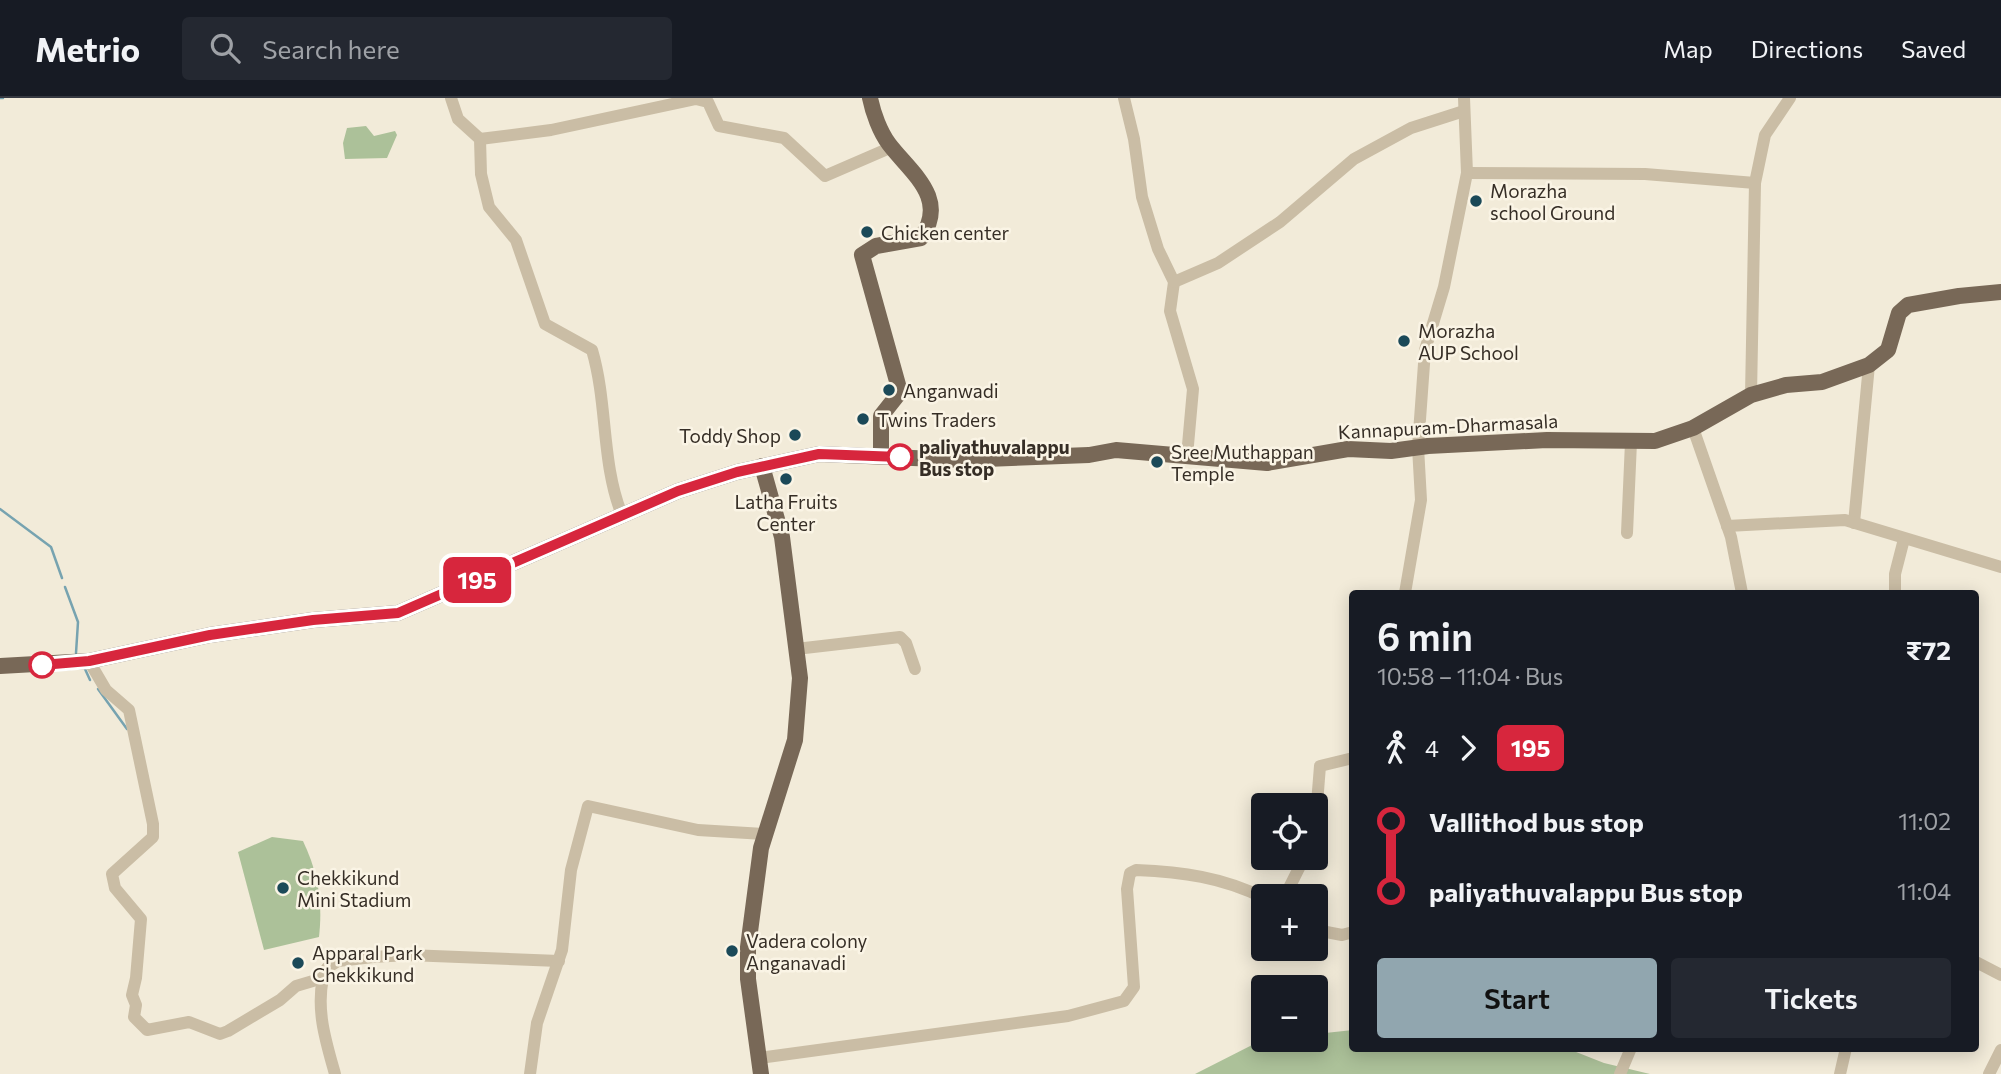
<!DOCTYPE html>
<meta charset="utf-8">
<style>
body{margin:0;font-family:Commissioner,sans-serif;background:#242831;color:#f1f3f6;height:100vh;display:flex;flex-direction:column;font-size:26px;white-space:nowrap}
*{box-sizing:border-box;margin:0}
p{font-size:23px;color:#9ea1a6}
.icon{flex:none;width:38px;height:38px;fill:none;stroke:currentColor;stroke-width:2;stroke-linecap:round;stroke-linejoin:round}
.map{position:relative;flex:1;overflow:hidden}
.side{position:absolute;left:1349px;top:492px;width:630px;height:462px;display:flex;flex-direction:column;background:#171b24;border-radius:7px;box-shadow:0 4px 18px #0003}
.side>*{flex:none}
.badge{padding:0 14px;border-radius:10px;font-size:24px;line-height:46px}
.controls{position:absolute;left:1251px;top:695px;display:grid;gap:14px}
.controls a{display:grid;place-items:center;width:77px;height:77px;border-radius:7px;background:#171b24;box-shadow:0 4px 18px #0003;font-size:35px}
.map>.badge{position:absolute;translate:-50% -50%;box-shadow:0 0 0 4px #fff}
.legs{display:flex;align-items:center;gap:10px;height:77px;padding:0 28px;font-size:23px}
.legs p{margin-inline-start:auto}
.head{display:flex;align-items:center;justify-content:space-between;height:119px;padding:0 28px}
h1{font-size:38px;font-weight:600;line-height:52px}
.primary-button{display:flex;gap:14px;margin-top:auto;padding:14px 28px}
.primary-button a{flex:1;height:80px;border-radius:7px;background:#91a6af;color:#111;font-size:28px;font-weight:600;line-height:80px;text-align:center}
.primary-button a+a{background:#242831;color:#f1f3f6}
ul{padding:0 28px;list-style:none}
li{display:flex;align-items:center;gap:24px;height:70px;font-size:26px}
li i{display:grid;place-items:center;width:10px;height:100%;margin:0 9px;background:currentColor}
li i::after{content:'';width:18px;height:18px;margin:-9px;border:5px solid;border-radius:50%;background:#171b24}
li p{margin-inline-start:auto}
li:first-child i{background:linear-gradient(#0000 50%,currentColor 0)}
li:last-child i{background:linear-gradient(currentColor 50%,#0000 0)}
header{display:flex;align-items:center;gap:42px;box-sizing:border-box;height:98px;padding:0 35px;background:#171b24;border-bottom:2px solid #363941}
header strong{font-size:33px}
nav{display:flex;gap:38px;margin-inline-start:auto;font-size:24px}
.search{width:490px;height:63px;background:#242831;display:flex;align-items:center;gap:18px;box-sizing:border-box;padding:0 24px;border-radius:7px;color:#9ea1a6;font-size:26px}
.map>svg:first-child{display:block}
</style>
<header>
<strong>Metrio</strong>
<div class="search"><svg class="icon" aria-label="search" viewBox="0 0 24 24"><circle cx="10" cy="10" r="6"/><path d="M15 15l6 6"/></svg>Search here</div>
<nav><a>Map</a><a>Directions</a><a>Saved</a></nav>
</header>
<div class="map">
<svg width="2001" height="976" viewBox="0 0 2001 976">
<rect width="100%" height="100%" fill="#f2ebd9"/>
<g fill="#acc199">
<polygon points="366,28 374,38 395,33 397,37 387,60 345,61 343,45 347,30"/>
<path d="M 272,739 L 303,743 C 318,775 323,803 319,839 L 264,852 L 238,754 Z"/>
<polygon points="1353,932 1353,950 1566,950 1604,965 1650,976 1195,976 1258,944 1316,942 1316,936"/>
</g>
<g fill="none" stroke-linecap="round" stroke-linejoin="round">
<g stroke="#77a3b0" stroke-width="2.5">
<polyline points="0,0 3,0"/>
<polyline points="0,411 51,449 62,480"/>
<polyline points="65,489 78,524 76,555"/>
<polyline points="85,571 90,582"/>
<polyline points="98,591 127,631"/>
</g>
<g stroke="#cabda5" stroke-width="12">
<path d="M 451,0 L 458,21 L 480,41 L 481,76 L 489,109 L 516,142 L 545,226 L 592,252 C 608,306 601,365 622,417"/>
<polyline points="1124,0 1134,41 1142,99 1158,151 1174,184 1170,213 1193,291 1187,358"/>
<polyline points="480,41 551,32 696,1 708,4 719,28 784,40 825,78 892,49"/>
<polyline points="1467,75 1645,76 1755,85"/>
<polyline points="1174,184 1218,165 1280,124 1354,61 1411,30 1464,13"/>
<polyline points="1751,297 1755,85 1765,37 1790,0"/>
<polyline points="1693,330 1731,439 1742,495"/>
<polyline points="1854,425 1869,267"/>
<polyline points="1727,428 1845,422 2001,469"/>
<polyline points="1627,435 1631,344"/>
<polyline points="1405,495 1421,402 1418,349 1425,252 1444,189 1467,75 1464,0"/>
<polyline points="1895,495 1895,476 1904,441"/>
<polyline points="796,551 900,539 906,545 915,571"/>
<polyline points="89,563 106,592 129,612 153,726 153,739 112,776 115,790 141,821 136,880 132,897 136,907 134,919 147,932 189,924 220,936 228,933 280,902 296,888 323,880 327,870 338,863 373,859 408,857 559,863"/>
<polyline points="1316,718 1320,668 1353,660"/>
<polyline points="1285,798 1304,760"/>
<polyline points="1316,832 1342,837 1353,834"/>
<polyline points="1976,864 2001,877"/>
<path d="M 323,880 C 316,913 326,944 335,976"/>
<path d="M 759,960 L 1068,918 L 1124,903 L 1134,889 L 1127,791 L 1130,775 L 1136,772 C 1182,774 1222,779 1264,800"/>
<polyline points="530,976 537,925 562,852 571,772 588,708 698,732 764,736"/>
<polyline points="1620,976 1631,950"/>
<polyline points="1840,976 1846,950"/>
<polyline points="1989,976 2001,952"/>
</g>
<g stroke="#786857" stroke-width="16">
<path d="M 870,0 C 873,15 880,34 889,46 C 911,75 949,100 921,140 L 876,148 L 862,157 L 900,294 L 881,318 L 881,358"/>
<polyline points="0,568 89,563 210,537 313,522 398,515 678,393 737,374 819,356 960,362 1089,357 1116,352 1267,365 1348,351 1391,353 1428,348 1547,342 1655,343 1693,330 1751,297 1786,287 1822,284 1869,267 1888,252 1899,215 1908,207 1959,198 2001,194"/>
<polyline points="761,976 748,881 748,849 761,750 795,642 800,580 782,439 762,368"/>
</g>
</g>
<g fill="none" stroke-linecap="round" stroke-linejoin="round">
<defs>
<polyline id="line-1" points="42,567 89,563 210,537 313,522 398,515 678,393 737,374 819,356 900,359"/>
</defs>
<use href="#line-1" stroke="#fff" stroke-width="16"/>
<use href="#line-1" stroke="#d7263d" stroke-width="10"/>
</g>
<g fill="#1b4958" stroke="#faf4e5" stroke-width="2.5">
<circle cx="1476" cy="103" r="7"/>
<circle cx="867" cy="134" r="7"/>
<circle cx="1404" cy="243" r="7"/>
<circle cx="889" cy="292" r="7"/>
<circle cx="863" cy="321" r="7"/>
<circle cx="795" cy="337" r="7"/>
<circle cx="1157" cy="364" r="7"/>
<circle cx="786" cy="381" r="7"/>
<circle cx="283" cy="790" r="7"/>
<circle cx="732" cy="853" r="7"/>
<circle cx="298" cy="865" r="7"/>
</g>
<g fill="#fff" stroke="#d7263d" stroke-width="3.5">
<circle cx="900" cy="359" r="12"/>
<circle cx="42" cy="567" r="12"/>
</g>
<g text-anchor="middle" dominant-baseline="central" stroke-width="5" stroke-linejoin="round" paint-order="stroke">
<g font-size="19" fill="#362e26" stroke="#faf4e5" text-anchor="start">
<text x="1490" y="92">Morazha<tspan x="1490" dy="22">school Ground</tspan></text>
<text x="881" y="134">Chicken center</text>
<text x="1418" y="232">Morazha<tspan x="1418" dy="22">AUP School</tspan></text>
<text x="903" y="292">Anganwadi</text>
<text x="877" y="321">Twins Traders</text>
<text x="781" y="337" text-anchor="end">Toddy Shop</text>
<text x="1171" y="353">Sree Muthappan<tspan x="1171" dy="22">Temple</tspan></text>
<text x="786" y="403" text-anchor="middle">Latha Fruits<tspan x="786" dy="22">Center</tspan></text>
<text x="297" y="779">Chekkikund<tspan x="297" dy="22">Mini Stadium</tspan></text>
<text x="746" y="842">Vadera colony<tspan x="746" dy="22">Anganavadi</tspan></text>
<text x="312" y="854">Apparal Park<tspan x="312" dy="22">Chekkikund</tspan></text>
</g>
<g font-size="19" fill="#362e26" stroke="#faf4e5">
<text transform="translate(1448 328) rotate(-3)">Kannapuram-Dharmasala</text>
</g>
<g font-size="19" font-weight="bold" fill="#362e26" stroke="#faf4e5" text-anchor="start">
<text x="919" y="348">paliyathuvalappu<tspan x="919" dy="22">Bus stop</tspan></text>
</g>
</g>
</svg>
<div class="controls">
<a><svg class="icon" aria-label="locate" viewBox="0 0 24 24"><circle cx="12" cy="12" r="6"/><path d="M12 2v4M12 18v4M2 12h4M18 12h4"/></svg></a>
<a>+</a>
<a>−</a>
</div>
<b class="badge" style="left:477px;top:482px;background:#d7263d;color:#fff">195</b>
<section class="side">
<div class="head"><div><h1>6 min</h1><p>10:58 – 11:04 · Bus</p></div><b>₹72</b></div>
<div class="legs"><svg class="icon" aria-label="walk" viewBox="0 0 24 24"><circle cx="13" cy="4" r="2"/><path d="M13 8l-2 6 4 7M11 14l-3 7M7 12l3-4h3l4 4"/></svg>4<svg class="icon" aria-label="forward" viewBox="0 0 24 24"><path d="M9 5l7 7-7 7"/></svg><b class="badge" style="background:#d7263d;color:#fff">195</b></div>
<ul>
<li><i style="color:#d7263d"></i><b>Vallithod bus stop</b><p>11:02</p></li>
<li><i style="color:#d7263d"></i><b>paliyathuvalappu Bus stop</b><p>11:04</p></li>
</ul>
<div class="primary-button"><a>Start</a><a>Tickets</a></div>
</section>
</div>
